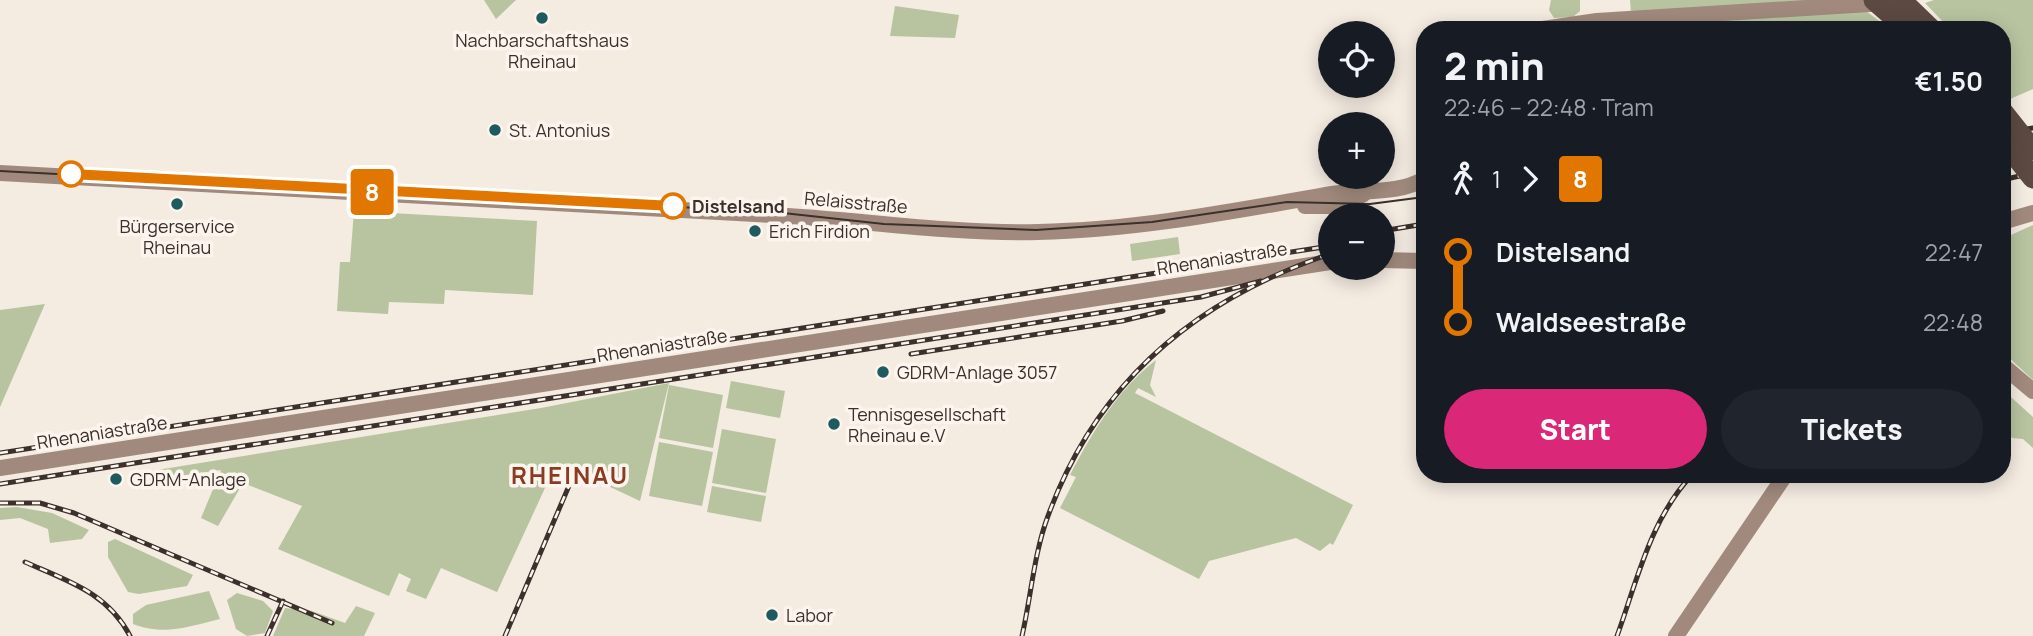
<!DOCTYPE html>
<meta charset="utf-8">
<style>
body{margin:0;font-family:Manrope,sans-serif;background:#20242c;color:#f1f3f6;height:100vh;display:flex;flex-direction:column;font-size:26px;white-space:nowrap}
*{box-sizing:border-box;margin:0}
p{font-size:23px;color:#9ea1a6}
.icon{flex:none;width:38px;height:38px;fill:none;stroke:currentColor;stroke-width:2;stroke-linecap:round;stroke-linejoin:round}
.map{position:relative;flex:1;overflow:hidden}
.drawer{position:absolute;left:1416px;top:21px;width:595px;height:462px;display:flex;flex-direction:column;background:#171b24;border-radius:28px;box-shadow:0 4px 18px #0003}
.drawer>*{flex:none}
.badge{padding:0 14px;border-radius:5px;font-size:24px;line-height:46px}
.controls{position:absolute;left:1318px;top:21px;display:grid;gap:14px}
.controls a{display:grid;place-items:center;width:77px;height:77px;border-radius:50%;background:#171b24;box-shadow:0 4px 18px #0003;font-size:35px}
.map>.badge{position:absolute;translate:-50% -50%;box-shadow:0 0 0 4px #fff}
.legs{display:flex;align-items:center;gap:10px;height:77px;padding:0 28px;font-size:23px}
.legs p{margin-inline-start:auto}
.summary{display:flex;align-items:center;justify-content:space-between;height:119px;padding:0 28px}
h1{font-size:38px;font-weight:800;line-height:52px}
.primary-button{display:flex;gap:14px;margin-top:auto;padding:14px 28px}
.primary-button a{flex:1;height:80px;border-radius:42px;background:#db2777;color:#fff;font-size:28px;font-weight:800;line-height:80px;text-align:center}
.primary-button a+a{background:#20242c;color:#f1f3f6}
ul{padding:0 28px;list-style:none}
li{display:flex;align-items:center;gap:24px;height:70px;font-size:26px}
li i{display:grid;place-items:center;width:10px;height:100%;margin:0 9px;background:currentColor}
li i::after{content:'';width:18px;height:18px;margin:-9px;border:5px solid;border-radius:50%;background:#171b24}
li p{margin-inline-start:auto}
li:first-child i{background:linear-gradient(#0000 50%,currentColor 0)}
li:last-child i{background:linear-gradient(currentColor 50%,#0000 0)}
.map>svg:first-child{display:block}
</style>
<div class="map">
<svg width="2033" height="636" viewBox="0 0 2033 636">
<rect width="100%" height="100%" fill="#f4ebe1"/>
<g fill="#b8c4a0">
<polygon points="484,0 516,0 496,19"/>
<polygon points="1551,0 1580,0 1580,11 1573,17 1554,18 1549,10"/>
<polygon points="1630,0 1853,0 1631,13"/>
<polygon points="1934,0 2033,0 2033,89 2010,99 2002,88 2002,30 1951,30 1925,3"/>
<polygon points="895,6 959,15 955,38 890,36"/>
<polygon points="1866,11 1891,30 1559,30"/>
<polygon points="354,211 537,221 533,295 445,290 444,304 389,302 388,314 337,311 340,262 350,262"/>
<polygon points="2033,225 2033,380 2002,351 2002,239"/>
<polygon points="1178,237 1180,254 1132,261 1130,244"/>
<polygon points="45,304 0,407 0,310"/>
<path d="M 1156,360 L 1150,385 L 1156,397 L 1138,388 L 1135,393 L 1353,505 L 1333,545 L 1330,543 L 1320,551 L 1296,538 L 1209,561 L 1199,579 L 1060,508 L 1076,477 L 1070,475 C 1092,433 1117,390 1156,360 Z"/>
<polygon points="731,381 785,391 780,418 726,408"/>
<polygon points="669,383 640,501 557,462 497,592 441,568 426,599 406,591 411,579 399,573 389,596 278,549 302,506 243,483 218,526 201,518 221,470 129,483 132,474 541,408"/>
<polygon points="669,385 723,395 713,448 659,438"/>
<polygon points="2002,389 2033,417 2033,448 2023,439 2012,438 2002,427"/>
<polygon points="722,429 776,439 766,493 712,483"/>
<polygon points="659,442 713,452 702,506 649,496"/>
<polygon points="712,486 766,496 761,522 707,512"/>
<polygon points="17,507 52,513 89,530 82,539 50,543 48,529 20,518 0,520 0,508"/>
<polygon points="115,539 193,575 187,586 139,594 128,592 108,557 108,542"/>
<path d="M 209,591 L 220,619 C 186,627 166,636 133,624 L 133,614 L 146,605 Z"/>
<polygon points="237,593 263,601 273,611 265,633 247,636 236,629 227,600"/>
<polygon points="356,606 375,613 364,636 273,636 285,608 312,611 345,623"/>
</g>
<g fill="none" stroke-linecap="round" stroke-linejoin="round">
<g stroke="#a18a7d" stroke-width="16">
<polyline points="1536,30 1597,21 1886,3"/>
<path d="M 0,173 L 773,215 C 862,220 949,234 1038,232 C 1137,230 1234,211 1332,194 C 1361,189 1398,195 1424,179"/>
<polyline points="1305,206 1337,206 1364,194"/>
<polyline points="2002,222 2033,213"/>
<polyline points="1382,260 1424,261"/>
<polyline points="2002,365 2033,391"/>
<polyline points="0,468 1330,262"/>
<polyline points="1676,636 1786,474"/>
</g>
<g stroke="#5c4a42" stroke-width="21">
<polyline points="1905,4 1932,30"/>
<polyline points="1896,19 1906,30"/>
</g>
<polyline stroke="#3b302b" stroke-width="2" points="0,171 774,212 884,224 1036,230 1152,222 1287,202 1370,204 1424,197"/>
<defs>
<g id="rail">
<polyline points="2002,133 2033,128"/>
<polyline points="2002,180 2033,173"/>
<polyline points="1382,231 1424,224"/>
<polyline points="1382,246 1383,246"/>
<polyline points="911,354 1122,321 1163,311"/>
<polyline points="0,453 1330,246"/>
<polyline points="0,484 1201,297 1261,281"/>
<polyline points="0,503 40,503 74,513 332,623"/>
<path d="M 25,562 C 68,581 108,593 130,636"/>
<polyline points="267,636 283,601"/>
<polyline points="505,636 574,474"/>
<path d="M 1022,636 C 1031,597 1034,553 1048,516 C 1097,381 1197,299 1330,254"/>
<path d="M 1617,636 C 1637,581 1651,517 1693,474"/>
</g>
</defs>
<use href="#rail" stroke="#3b302b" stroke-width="5"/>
<use href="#rail" stroke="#fbf5ee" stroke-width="2.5" stroke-dasharray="8" stroke-linecap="butt"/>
<g stroke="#5c4a42" stroke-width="21">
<polyline points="1874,0 1896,19"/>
<polyline points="1901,0 1905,4"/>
<polyline points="2002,111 2033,150"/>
<polyline points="2002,139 2033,178"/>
</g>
</g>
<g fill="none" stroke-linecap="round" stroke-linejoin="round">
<defs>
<polyline id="line-1" points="71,174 673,206"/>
</defs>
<use href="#line-1" stroke="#fff" stroke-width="16"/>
<use href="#line-1" stroke="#e17600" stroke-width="10"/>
</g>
<g fill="#1f5a5e" stroke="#fbf5ee" stroke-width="2.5">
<circle cx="542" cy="18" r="7"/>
<circle cx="495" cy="130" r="7"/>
<circle cx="177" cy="204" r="7"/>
<circle cx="755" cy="231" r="7"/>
<circle cx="883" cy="372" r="7"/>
<circle cx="834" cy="424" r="7"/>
<circle cx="116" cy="479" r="7"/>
<circle cx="772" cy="615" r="7"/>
</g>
<g fill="#fff" stroke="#e17600" stroke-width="3.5">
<circle cx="71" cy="174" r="12"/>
<circle cx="673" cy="206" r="12"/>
</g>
<g text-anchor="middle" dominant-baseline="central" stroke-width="7" stroke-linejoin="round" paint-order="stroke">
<g font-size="18" fill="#3b302b" stroke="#fbf5ee" text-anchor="start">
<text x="542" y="40" text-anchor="middle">Nachbarschaftshaus<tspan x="542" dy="21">Rheinau</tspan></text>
<text x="509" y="130">St. Antonius</text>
<text x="177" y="226" text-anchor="middle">Bürgerservice<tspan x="177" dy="21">Rheinau</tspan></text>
<text x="769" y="231">Erich Firdion</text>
<text x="897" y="372">GDRM-Anlage 3057</text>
<text x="848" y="414">Tennisgesellschaft<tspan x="848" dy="21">Rheinau e.V</tspan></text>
<text x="130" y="479">GDRM-Anlage</text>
<text x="786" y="615">Labor</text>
</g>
<g font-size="18" fill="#3b302b" stroke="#fbf5ee">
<text transform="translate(856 202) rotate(5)">Relaisstraße</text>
<text transform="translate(1222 258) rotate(-9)">Rhenaniastraße</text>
<text transform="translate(662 345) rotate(-9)">Rhenaniastraße</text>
<text transform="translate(102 432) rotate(-9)">Rhenaniastraße</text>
</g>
<g font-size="18" font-weight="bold" fill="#3b302b" stroke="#fbf5ee" text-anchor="start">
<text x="692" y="206">Distelsand</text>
</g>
<g font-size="24" font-weight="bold" letter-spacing="2" fill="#8c3b22" stroke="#fbf5ee">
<text x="570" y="474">RHEINAU</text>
</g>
</g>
</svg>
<div class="controls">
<a><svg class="icon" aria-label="locate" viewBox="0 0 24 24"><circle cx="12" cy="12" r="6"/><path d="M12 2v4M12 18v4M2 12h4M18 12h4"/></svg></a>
<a>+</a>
<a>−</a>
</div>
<b class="badge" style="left:372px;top:192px;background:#e17600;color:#fff">8</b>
<section class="drawer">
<div class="summary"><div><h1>2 min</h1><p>22:46 – 22:48 · Tram</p></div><b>€1.50</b></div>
<div class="legs"><svg class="icon" aria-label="walk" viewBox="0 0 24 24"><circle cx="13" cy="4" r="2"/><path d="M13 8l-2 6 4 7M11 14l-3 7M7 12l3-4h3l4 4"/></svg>1<svg class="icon" aria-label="forward" viewBox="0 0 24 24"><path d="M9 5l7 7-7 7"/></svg><b class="badge" style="background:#e17600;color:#fff">8</b></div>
<ul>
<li><i style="color:#e17600"></i><b>Distelsand</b><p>22:47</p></li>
<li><i style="color:#e17600"></i><b>Waldseestraße</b><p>22:48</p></li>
</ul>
<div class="primary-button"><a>Start</a><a>Tickets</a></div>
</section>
</div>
